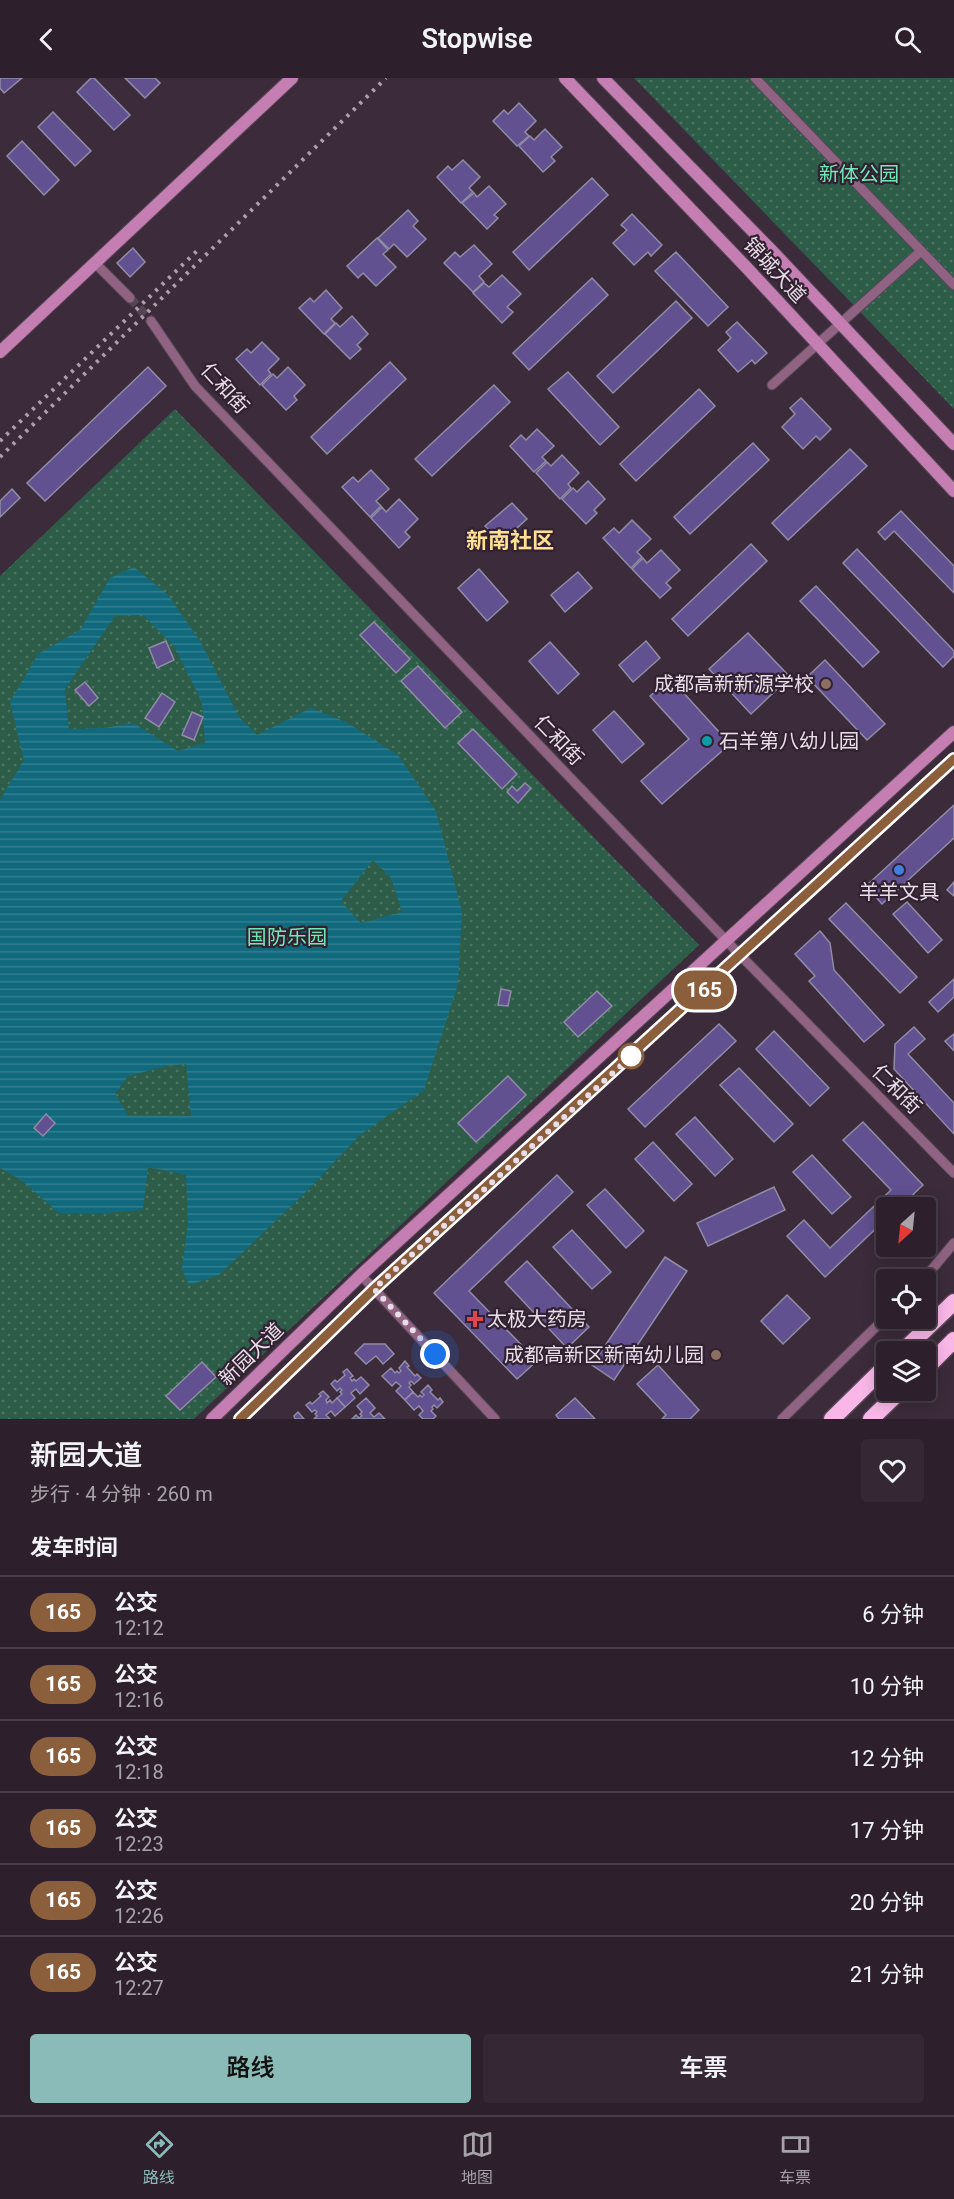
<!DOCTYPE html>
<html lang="zh">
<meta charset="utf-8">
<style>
body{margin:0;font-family:Roboto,"Noto Sans SC",sans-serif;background:#352834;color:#f1f3f6;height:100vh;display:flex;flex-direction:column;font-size:22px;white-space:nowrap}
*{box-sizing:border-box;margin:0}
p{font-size:20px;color:#a7a3a9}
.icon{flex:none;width:33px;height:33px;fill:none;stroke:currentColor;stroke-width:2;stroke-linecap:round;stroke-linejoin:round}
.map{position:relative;height:1341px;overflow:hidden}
.details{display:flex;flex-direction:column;background:#2d202c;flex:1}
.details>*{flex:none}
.badge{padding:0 12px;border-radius:20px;font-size:21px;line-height:39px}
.needle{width:39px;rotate:207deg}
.buttons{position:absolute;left:876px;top:1119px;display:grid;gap:12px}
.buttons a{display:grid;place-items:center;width:60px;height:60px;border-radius:6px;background:#2d202c;box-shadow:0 3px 15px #0003,0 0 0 2px #483e48;font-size:30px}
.you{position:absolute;width:30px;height:30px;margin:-15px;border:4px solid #fff;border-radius:50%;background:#1a73e8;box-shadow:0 0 0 9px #1a73e833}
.map>.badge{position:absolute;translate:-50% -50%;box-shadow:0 0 0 3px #fff}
h2{padding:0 30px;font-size:22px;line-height:54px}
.round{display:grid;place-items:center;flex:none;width:63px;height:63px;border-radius:6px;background:#352834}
.head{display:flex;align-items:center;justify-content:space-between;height:102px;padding:0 30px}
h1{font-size:28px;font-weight:600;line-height:45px}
.action{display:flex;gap:12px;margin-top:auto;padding:12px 30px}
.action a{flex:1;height:69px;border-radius:6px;background:#8bbbb9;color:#111;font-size:24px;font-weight:600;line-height:69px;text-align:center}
.action a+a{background:#352834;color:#f1f3f6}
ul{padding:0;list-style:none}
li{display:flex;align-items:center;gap:18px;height:72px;padding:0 30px;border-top:2px solid #483e48}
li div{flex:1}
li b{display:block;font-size:22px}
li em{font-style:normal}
li .badge{min-width:66px;font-weight:700;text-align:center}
header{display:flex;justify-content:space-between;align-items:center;height:78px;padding:0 30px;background:#2d202c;font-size:27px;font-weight:600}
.tab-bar{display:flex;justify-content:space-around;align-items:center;height:84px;border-top:2px solid #483e48;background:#2d202c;font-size:16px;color:#a7a3a9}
.tab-bar a{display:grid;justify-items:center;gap:3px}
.tab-bar .current{color:#8bbbb9}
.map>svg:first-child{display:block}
</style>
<header><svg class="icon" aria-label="back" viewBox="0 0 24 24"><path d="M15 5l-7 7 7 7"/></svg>Stopwise<svg class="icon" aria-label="search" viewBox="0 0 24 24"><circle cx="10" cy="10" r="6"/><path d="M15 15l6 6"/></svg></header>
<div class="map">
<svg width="954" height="1341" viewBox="0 0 954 1341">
<defs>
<pattern id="park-dots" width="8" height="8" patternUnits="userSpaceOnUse" patternTransform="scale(1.5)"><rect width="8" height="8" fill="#2d5d48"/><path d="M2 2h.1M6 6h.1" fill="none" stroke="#4b7462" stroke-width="1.8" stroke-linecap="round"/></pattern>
<pattern id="water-rules" width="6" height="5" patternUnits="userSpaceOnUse" patternTransform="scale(1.5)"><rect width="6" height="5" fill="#11697d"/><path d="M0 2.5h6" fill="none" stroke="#347e8f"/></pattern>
</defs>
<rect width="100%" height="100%" fill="#3c2b3b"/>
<g fill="url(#park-dots)">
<polygon points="634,0 954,0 954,331"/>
<polygon points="175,331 699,867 194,1341 0,1341 0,498"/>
</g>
<path fill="url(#water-rules)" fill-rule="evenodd" d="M 134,489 L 168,517 L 200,563 L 239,639 L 257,657 L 311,630 L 346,644 L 398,677 L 436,733 L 462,834 L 458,906 L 424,1012 L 360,1057 L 310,1110 L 219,1197 L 189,1207 L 182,1191 L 188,1145 L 186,1097 L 148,1089 L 143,1132 L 105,1135 L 59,1135 L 21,1102 L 0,1090 L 0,722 L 24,682 L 10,624 L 38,576 L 80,552 L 110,500 ZM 143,537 L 174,568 L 202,624 L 205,665 L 178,673 L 133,645 L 104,650 L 69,651 L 65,611 L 115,538 ZM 373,782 L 391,800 L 402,834 L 361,845 L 341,823 ZM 186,986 L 191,1038 L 128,1037 L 115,1016 L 128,998 L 167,988 Z"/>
<g fill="#615191" stroke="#918ca5" stroke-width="1.5">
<polygon points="0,0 22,0 4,15 0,10"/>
<polygon points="91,0 94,0 130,37 114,52 77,14"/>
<polygon points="125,0 155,0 160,5 145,20"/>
<polygon points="519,25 536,43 525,54 529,58 517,68 493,43 504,32 508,36"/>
<polygon points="53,34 91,73 75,88 38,49"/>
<polygon points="545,51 562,69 551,79 555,83 543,94 519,68 530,58 534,62"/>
<polygon points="22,63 59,102 44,117 7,78"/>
<polygon points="463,82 480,99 469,110 473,114 461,125 437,99 448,88 452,92"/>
<polygon points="592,100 608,117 529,192 513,174"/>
<polygon points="489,108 506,126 494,137 498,140 487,151 462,125 474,115 477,119"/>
<polygon points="408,132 418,143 413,148 426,161 407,179 394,166 389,171 378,160"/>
<polygon points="632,136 662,167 651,178 648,174 634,187 613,165 627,152 621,147"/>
<polygon points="377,160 388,172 383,176 396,189 376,208 363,195 358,200 347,188"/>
<polygon points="474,167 492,186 479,198 484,204 473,214 444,185 455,174 460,179"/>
<polygon points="133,170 145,184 130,199 117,185"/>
<polygon points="676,174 728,229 708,248 655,193"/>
<polygon points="502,197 521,216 507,229 513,234 502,245 473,215 484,205 489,209"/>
<polygon points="592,200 608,217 529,292 513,275"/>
<polygon points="326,212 342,230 331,241 335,245 324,256 299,230 310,220 314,224"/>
<polygon points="676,223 692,240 613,315 597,298"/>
<polygon points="352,238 368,256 357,267 361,271 350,281 325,256 336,245 340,249"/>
<polygon points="737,244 767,275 755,286 752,282 738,294 718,272 731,260 726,254"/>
<polygon points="262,264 279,281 268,292 271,296 260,307 236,281 247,271 251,275"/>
<polygon points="390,284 406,301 327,376 311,359"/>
<polygon points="148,289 166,308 45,423 27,405"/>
<polygon points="288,289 305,307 294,318 297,322 286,332 262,307 273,296 277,300"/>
<polygon points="568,294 619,349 600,367 548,311"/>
<polygon points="494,307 510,324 432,398 415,381"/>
<polygon points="699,311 715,328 636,403 620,386"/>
<polygon points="801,320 831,351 820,362 816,358 803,371 782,349 795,336 790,330"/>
<polygon points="537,351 554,368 542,379 546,383 534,394 510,368 521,357 526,362"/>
<polygon points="753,365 769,382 690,456 674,439"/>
<polygon points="850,371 867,388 788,462 772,445"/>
<polygon points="562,377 579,395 568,406 571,410 560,421 536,395 547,384 551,388"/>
<polygon points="371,392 389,411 376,423 381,428 370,439 342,409 353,399 358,404"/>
<polygon points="588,403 605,421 594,432 597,435 586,446 562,421 573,410 577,414"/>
<polygon points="12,411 20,420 0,439 0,423"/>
<polygon points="399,421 418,441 405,454 410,459 399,470 371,440 382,429 386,434"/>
<polygon points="512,425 527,441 500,465 485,448"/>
<polygon points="901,433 954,488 954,515 894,453 885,462 878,454"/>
<polygon points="632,442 651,461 637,474 642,479 631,490 603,460 614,450 619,455"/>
<polygon points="751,466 767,483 688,558 672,541"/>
<polygon points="857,471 954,573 954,578 943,589 843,485"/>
<polygon points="661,472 680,492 666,505 671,510 660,520 632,491 643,480 647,485"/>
<polygon points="479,491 508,524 487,543 458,510"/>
<polygon points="578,494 592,510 565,534 551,517"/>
<polygon points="816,508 879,574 863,589 800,523"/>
<polygon points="374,544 410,581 396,595 360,557"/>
<polygon points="748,555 790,599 751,636 709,591"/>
<polygon points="166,563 174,582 157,590 149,570"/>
<polygon points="646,563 660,580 633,604 619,587"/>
<polygon points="550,564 579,596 558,616 529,583"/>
<polygon points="825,582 885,646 867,662 807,599"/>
<polygon points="418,588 462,634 445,650 401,603"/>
<polygon points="670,600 730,666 662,726 641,703 689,661 650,618"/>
<polygon points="85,604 98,620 89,628 75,612"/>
<polygon points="162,615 175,624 159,649 145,640"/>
<polygon points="614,633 644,666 622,685 593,652"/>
<polygon points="192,634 203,639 194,662 182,657"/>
<polygon points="473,651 517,696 502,711 458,665"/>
<polygon points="525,705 531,710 518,725 507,714 512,708 517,713"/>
<polygon points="954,727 954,760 882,826 866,808"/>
<polygon points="954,804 954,818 947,812"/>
<polygon points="907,824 942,862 928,875 893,836"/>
<polygon points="846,825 917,899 900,915 829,841"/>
<polygon points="820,853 830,865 834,892 884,947 864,964 809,903 815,898 795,876"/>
<polygon points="954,901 954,919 938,934 929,924"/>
<polygon points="501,911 511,913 508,928 498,927"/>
<polygon points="597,913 612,928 578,959 564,944"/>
<polygon points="719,946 736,963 645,1049 628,1031"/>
<polygon points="914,949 925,961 908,976 954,1025 954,1056 894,991 895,966"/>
<polygon points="774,953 829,1010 810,1028 756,971"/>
<polygon points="954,956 954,973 945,963"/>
<polygon points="739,990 793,1046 774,1064 720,1007"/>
<polygon points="508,998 526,1017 476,1064 458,1045"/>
<polygon points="46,1036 55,1045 43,1058 34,1050"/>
<polygon points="695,1039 733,1081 715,1098 676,1056"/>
<polygon points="863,1044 923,1107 899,1130 886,1130 886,1141 825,1199 787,1158 804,1142 830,1170 891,1112 843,1062"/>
<polygon points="653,1064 692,1106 674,1123 635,1081"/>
<polygon points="812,1077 851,1119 832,1136 793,1094"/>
<polygon points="557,1097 573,1114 469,1213 537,1283 517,1301 434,1215"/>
<polygon points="774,1109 785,1132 708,1168 697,1145"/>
<polygon points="605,1111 644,1153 626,1170 587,1127"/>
<polygon points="572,1152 611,1194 592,1211 553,1169"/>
<polygon points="665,1179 687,1193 614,1302 592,1287"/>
<polygon points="527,1183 589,1249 567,1270 505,1204"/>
<polygon points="787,1217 810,1240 783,1266 761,1243"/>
<polygon points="364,1266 385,1266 394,1276 383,1286 376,1278 366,1286 355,1275"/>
<polygon points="405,1283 409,1288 407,1289 415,1298 417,1296 421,1300 414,1306 411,1303 409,1305 411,1307 409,1309 413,1314 405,1322 396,1313 401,1308 396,1304 392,1308 382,1298 391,1290 395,1295 397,1293 399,1295 401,1293 399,1290"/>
<polygon points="202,1284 216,1299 180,1332 166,1318"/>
<polygon points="658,1287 699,1332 690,1341 662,1341 666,1337 637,1306"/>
<polygon points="347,1291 353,1298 350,1300 352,1303 354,1301 356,1303 361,1299 369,1307 360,1316 356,1311 351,1315 355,1320 345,1329 337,1320 342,1316 340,1314 342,1312 340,1310 337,1313 331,1306 335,1302 337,1304 345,1297 343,1294"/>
<polygon points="428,1307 432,1312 430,1314 438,1322 440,1320 443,1324 437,1330 434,1327 432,1329 433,1331 431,1333 436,1338 433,1341 423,1341 419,1337 423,1333 419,1328 414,1332 405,1322 413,1314 418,1319 420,1317 422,1319 424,1317 421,1314"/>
<polygon points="323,1313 329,1319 326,1322 327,1325 330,1322 332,1325 337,1320 345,1329 335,1338 331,1333 326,1337 330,1341 314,1341 317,1338 315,1336 317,1334 315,1332 312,1334 306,1327 310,1324 312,1326 321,1318 319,1316"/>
<polygon points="366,1320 375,1330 370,1335 374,1339 379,1335 385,1341 352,1341 356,1337 359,1340 362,1338 360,1336 362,1334 357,1328"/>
<polygon points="575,1320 595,1341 559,1341 556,1337"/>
<polygon points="298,1334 304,1341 295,1341 294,1338"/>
</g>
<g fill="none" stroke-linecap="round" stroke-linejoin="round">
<polyline stroke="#564655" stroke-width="9" stroke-dasharray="9 4.5" stroke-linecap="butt" points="130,220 151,243"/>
<defs>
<g id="street">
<polyline points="755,0 954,207"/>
<polyline points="95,185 130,220"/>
<polyline points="151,243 195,308 741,878 954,1095"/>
<polyline points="772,307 921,173"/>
<polyline points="361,1197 495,1341"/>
<polyline points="923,1202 954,1165"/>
<polyline points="782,1341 886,1239"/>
</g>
<g id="secondary">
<polyline points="565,0 747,190 954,413"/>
<polyline points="603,0 773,174 954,366"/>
<polyline points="0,274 292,0"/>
<polyline points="212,1341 361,1197 954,654"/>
<polyline points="240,1341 374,1211 954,681"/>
</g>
<g id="highway">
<polyline points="902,1274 954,1224"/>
<polyline points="926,1290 954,1262"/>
<polyline points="832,1341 886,1288"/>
<polyline points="871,1341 901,1312"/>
</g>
</defs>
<use href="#street" stroke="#584757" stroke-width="11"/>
<use href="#secondary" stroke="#584757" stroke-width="14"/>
<use href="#highway" stroke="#584757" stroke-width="19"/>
<use href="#street" stroke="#906383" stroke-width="9"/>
<use href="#secondary" stroke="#c47eb1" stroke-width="12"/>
<use href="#highway" stroke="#f9b7e7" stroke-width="16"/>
<g stroke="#ad9fac" stroke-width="4" stroke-dasharray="3 6" stroke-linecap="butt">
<polyline points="0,363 199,171"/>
<polyline points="0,379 386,0"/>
</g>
</g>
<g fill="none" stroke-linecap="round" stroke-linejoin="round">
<defs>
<polyline id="line" points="240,1341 374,1211 954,681"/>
</defs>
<use href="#line" stroke="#fff" stroke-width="14"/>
<use href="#line" stroke="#8b5e3c" stroke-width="9"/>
<polyline stroke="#e9dde8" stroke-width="6" stroke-dasharray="0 10.8" points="435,1276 374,1211 636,974 631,978"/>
</g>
<g fill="#8d6e63" stroke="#312131" stroke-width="2">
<circle cx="826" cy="606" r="6"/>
<circle cx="716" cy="1277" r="6"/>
</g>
<circle fill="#0f9aa8" stroke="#312131" stroke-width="2" cx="707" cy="663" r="6"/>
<circle fill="#3f7fe0" stroke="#312131" stroke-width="2" cx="899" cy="792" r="6"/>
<circle fill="#fff" stroke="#8b5e3c" stroke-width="3" cx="631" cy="978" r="12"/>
<path fill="#e0444e" stroke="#312131" stroke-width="2" d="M472 1232h6v6h6v6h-6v6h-6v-6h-6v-6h6z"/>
<g text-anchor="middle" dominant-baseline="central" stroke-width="4.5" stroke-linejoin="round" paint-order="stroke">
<g font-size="20" fill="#71e9b6" stroke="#312131">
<text x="859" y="96">新体公园</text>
<text x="287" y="859">国防乐园</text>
</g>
<g font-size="20" fill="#e9dde8" stroke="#312131">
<text transform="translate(775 192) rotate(47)">锦城大道</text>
<text transform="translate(225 310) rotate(48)">仁和街</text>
<text transform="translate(559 662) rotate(46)">仁和街</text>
<text transform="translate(897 1011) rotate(45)">仁和街</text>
<text transform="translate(251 1276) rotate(-44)">新园大道</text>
</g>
<g font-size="20" fill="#e9dde8" stroke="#312131" text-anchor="end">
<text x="814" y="606">成都高新新源学校</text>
<text x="719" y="663" text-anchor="start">石羊第八幼儿园</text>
<text x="899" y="814" text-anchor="middle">羊羊文具</text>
<text x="487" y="1241" text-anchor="start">太极大药房</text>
<text x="704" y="1277">成都高新区新南幼儿园</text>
</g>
<g font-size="22" font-weight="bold" fill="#fde094" stroke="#312131">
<text x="510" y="462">新南社区</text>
</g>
</g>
</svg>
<div class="buttons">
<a><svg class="needle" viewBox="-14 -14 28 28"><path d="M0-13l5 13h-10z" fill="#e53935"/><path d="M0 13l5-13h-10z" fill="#a7a3a9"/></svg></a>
<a><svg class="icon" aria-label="locate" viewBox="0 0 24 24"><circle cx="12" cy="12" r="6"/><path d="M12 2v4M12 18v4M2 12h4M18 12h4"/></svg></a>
<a><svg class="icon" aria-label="layers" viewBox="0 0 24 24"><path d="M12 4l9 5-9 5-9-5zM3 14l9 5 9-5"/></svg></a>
</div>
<div class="you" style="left:435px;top:1276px"></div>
<b class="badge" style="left:704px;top:912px;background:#8b5e3c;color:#fff">165</b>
</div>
<section class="details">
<div class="head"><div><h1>新园大道</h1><p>步行 · 4 分钟 · 260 m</p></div><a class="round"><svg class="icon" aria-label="heart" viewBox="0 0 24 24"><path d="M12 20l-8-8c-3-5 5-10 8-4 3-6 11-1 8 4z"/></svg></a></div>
<h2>发车时间</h2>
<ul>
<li><span class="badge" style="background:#8b5e3c;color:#fff">165</span><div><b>公交</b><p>12:12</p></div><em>6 分钟</em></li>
<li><span class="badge" style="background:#8b5e3c;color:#fff">165</span><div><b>公交</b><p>12:16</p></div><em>10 分钟</em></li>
<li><span class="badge" style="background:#8b5e3c;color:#fff">165</span><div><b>公交</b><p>12:18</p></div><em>12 分钟</em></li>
<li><span class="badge" style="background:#8b5e3c;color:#fff">165</span><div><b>公交</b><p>12:23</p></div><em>17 分钟</em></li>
<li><span class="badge" style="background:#8b5e3c;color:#fff">165</span><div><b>公交</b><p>12:26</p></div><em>20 分钟</em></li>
<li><span class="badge" style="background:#8b5e3c;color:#fff">165</span><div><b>公交</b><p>12:27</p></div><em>21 分钟</em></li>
</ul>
<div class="action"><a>路线</a><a>车票</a></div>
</section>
<nav class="tab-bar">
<a class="current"><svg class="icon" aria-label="directions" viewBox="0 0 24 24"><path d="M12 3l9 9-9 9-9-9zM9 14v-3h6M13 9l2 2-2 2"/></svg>路线</a>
<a><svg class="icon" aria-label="map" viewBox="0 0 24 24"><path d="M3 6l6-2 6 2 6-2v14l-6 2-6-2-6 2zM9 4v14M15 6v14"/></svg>地图</a>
<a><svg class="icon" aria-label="tickets" viewBox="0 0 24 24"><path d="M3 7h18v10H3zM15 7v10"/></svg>车票</a>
</nav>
